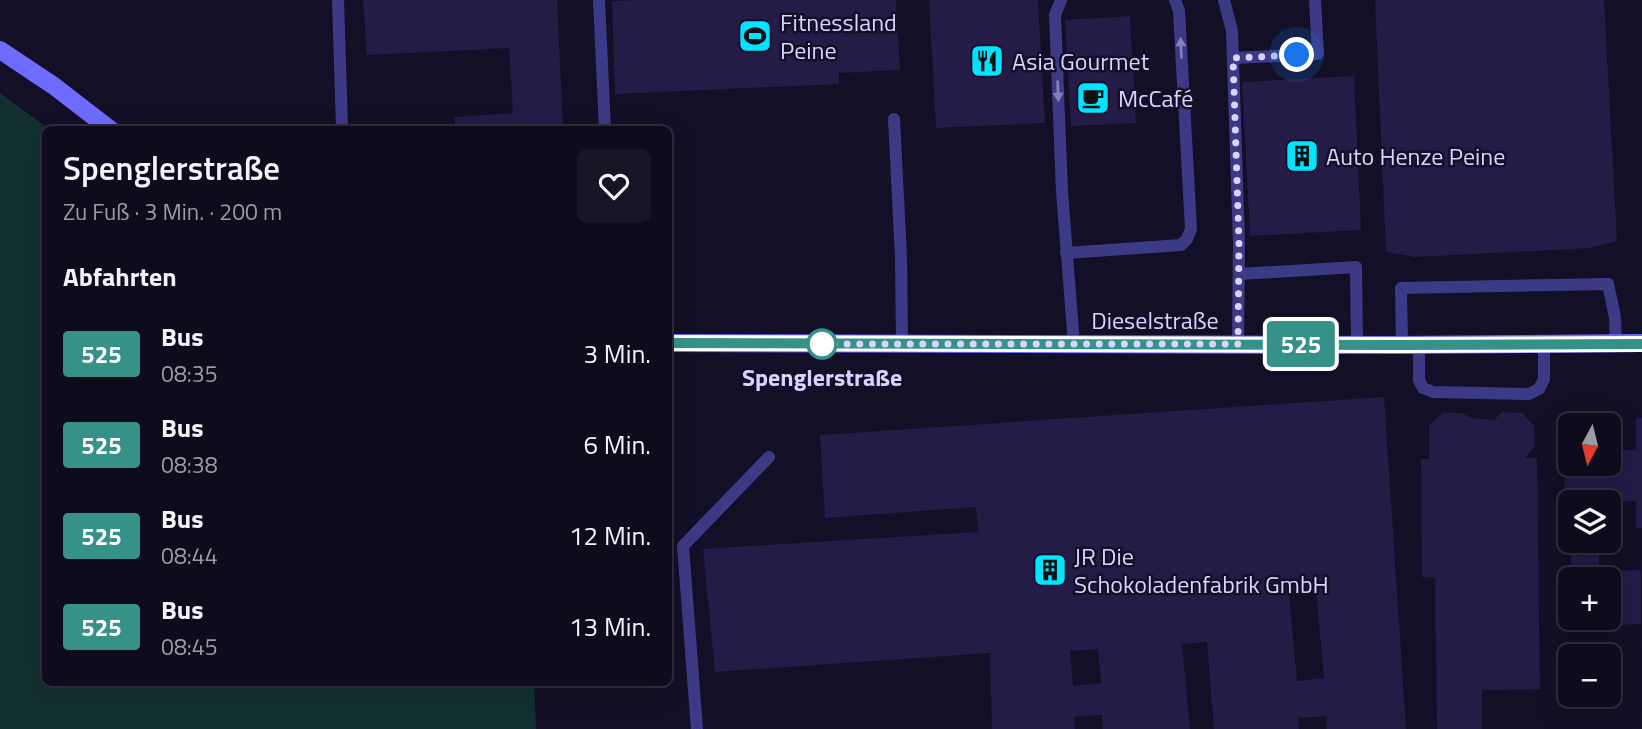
<!DOCTYPE html>
<html lang="de">
<meta charset="utf-8">
<style>
body{margin:0;font-family:"Titillium Web",sans-serif;background:#171425;color:#f1f3f6;height:100vh;display:flex;flex-direction:column;font-size:26px;white-space:nowrap}
*{box-sizing:border-box;margin:0}
p{font-size:23px;color:#9b9ba3}
.icon{flex:none;width:38px;height:38px;fill:none;stroke:currentColor;stroke-width:2;stroke-linecap:round;stroke-linejoin:round}
.map{position:relative;flex:1;overflow:hidden}
.side{position:absolute;left:42px;top:126px;width:630px;height:560px;display:flex;flex-direction:column;background:#0e0b1c;border-radius:10px;box-shadow:0 7px 28px #0002,0 0 0 2px #2e2b3b}
.side>*{flex:none}
.badge{padding:0 14px;border-radius:5px;font-size:24px;line-height:46px}
.needle{width:46px;rotate:187deg}
.controls{position:absolute;left:1558px;top:413px;display:grid;gap:14px}
.controls a{display:grid;place-items:center;width:63px;height:63px;border-radius:10px;background:#0e0b1c;box-shadow:0 7px 28px #0002,0 0 0 2px #2e2b3b;font-size:35px}
.you{position:absolute;width:35px;height:35px;margin:-18px;border:5px solid #fff;border-radius:50%;background:#1a73e8;box-shadow:0 0 0 10px #1a73e833}
.map>.badge{position:absolute;translate:-50% -50%;box-shadow:0 0 0 4px #fff}
h2{padding:0 21px;font-size:26px;line-height:63px}
.round{display:grid;place-items:center;flex:none;width:74px;height:74px;border-radius:10px;background:#171425}
.head{display:flex;align-items:center;justify-content:space-between;height:119px;padding:0 21px}
h1{font-size:33px;font-weight:600;line-height:52px}
ul{padding:0;list-style:none}
li{display:flex;align-items:center;gap:21px;height:91px;padding:0 21px}
li div{flex:1}
li b{display:block;font-size:26px}
li em{font-style:normal}
li .badge{min-width:77px;font-weight:700;text-align:center}
.map>svg:first-child{display:block}
</style>
<div class="map">
<svg width="1642" height="729" viewBox="0 0 1642 729">
<rect width="100%" height="100%" fill="#130f26"/>
<polygon fill="#12302f" points="0,93 49,129 46,130 46,682 534,683 536,729 0,729"/>
<g fill="#241b47" fill-rule="evenodd">
<polygon points="363,0 557,0 563,129 455,130 455,117 513,113 509,48 367,55"/>
<polygon points="642,0 896,0 900,70 839,73 839,84 615,94 612,1"/>
<polygon points="929,0 1038,0 1045,123 936,128"/>
<polygon points="1375,0 1604,0 1617,241 1590,248 1415,257 1386,252"/>
<polygon points="1130,16 1136,123 1071,126 1065,20"/>
<polygon points="1354,76 1361,230 1250,236 1242,82"/>
<path d="M 1384,397 L 1406,729 L 1327,729 L 1326,716 L 1298,718 L 1299,729 L 1214,729 L 1207,642 L 1182,644 L 1190,729 L 1103,729 L 1102,715 L 1074,717 L 1075,729 L 992,729 L 990,653 L 715,672 L 703,549 L 978,532 L 976,507 L 825,518 L 820,435 ZM 1316,591 L 1324,678 L 1297,681 L 1289,593 ZM 1098,649 L 1101,683 L 1073,686 L 1070,651 Z"/>
<polygon points="1502,412 1522,413 1534,426 1535,446 1525,458 1537,458 1540,689 1482,690 1482,729 1437,729 1435,577 1422,577 1421,459 1429,459 1429,425 1443,413 1461,413 1472,418 1494,420"/>
<polygon points="1636,418 1642,418 1642,528 1636,528 1636,501 1565,502 1564,420 1600,420 1600,425 1570,425 1570,464 1608,464 1608,450 1636,450"/>
<rect x="1571" y="547" width="28" height="32"/>
<polygon points="1641,570 1641,624 1612,625 1612,608 1608,608 1608,578 1611,578 1611,571"/>
</g>
<g fill="none" stroke-linecap="round" stroke-linejoin="round">
<g stroke="#3d3a85" stroke-width="12">
<polyline points="338,0 342,128 343,130"/>
<polyline points="599,0 605,130"/>
<polyline points="1061,0 1055,15 1062,192 1074,344"/>
<polyline points="1224,0 1232,31 1239,243 1238,344"/>
<polyline points="1233,58 1318,54 1315,0"/>
<polyline points="894,119 901,257 902,344"/>
<polyline points="1066,253 1181,245 1187,239 1191,229 1179,11 1175,0"/>
<polyline points="1239,274 1356,267 1357,344"/>
<polyline points="1419,344 1419,380 1423,388 1433,392 1529,394 1539,389 1544,379 1544,345"/>
<polyline points="1402,345 1401,288 1608,284 1615,317 1616,344"/>
<polyline points="697,729 683,546 769,457"/>
</g>
<g stroke="#6f6bff" stroke-width="18">
<polyline points="0,50 54,86 111,130"/>
<polyline points="668,343 1402,345 1642,343"/>
</g>
</g>
<defs><path id="oneway-solid" d="M-6-.8H1V-3.2L6.5 0L1 3.2V.8H-6Z" transform="scale(1.75)"/></defs>
<g fill="#837fbc">
<use href="#oneway-solid" transform="translate(1181 48) rotate(-93)"/>
<use href="#oneway-solid" transform="translate(1058 91) rotate(88)"/>
</g>
<g fill="none" stroke-linecap="round" stroke-linejoin="round">
<defs>
<polyline id="line" points="668,343 1402,345 1642,344"/>
</defs>
<use href="#line" stroke="#fff" stroke-width="16"/>
<use href="#line" stroke="#369289" stroke-width="10"/>
<polyline stroke="#d9d4ff" stroke-width="7" stroke-dasharray="0 12.6" points="822,344 1238,344 1239,243 1233,58 1297,55"/>
</g>
<defs>
<symbol id="stadium-square" viewBox="-11 -11 22 22"><rect x="-9" y="-9" width="18" height="18" rx="4" fill="#00e5ff" stroke="#130f26"/><path d="M0-5a6.5 5 0 1 0 0 10a6.5 5 0 1 0 0-10ZM-3.5-1.8h7v3.6h-7Z" fill="#111"/></symbol>
<symbol id="restaurant-square" viewBox="-11 -11 22 22"><rect x="-9" y="-9" width="18" height="18" rx="4" fill="#00e5ff" stroke="#130f26"/><path d="M-5-6h1v4h1v-4h1v4h1v-4h1v5L-1.5 .5V6h-2V.5L-5-1ZM5-6V6H3V1.5H1.5Q1.5-4 5-6Z" fill="#111"/></symbol>
<symbol id="cafe-square" viewBox="-11 -11 22 22"><rect x="-9" y="-9" width="18" height="18" rx="4" fill="#00e5ff" stroke="#130f26"/><path d="M-5.5-4.5H6V0H3Q3 3.5 0 3.5H-2.5Q-5.5 3.5-5.5 0ZM3-3.2v2h1.7v-2ZM-6 4.5H4V6H-6Z" fill="#111"/></symbol>
<symbol id="building-square" viewBox="-11 -11 22 22"><rect x="-9" y="-9" width="18" height="18" rx="4" fill="#00e5ff" stroke="#130f26"/><path d="M-4-6H4V6H1V3H-1V6H-4ZM-2.5-4.3h1.7v1.8h-1.7ZM.8-4.3h1.7v1.8H.8ZM-2.5-1h1.7V.8h-1.7ZM.8-1h1.7V.8H.8Z" fill="#111"/></symbol>
</defs>
<g fill-rule="evenodd">
<use href="#stadium-square" x="736" y="17" width="38" height="38"/>
<use href="#restaurant-square" x="968" y="42" width="38" height="38"/>
<use href="#cafe-square" x="1074" y="79" width="38" height="38"/>
<use href="#building-square" x="1283" y="137" width="38" height="38"/>
<use href="#building-square" x="1031" y="551" width="38" height="38"/>
</g>
<circle fill="#fff" stroke="#369289" stroke-width="3.5" cx="822" cy="344" r="14"/>
<g text-anchor="middle" dominant-baseline="central" stroke-width="5" stroke-linejoin="round" paint-order="stroke">
<g font-size="24" fill="#d9d4ff" stroke="#130f26" text-anchor="start">
<text x="780" y="22">Fitnessland<tspan x="780" dy="28">Peine</tspan></text>
<text x="1012" y="61">Asia Gourmet</text>
<text x="1118" y="98">McCafé</text>
<text x="1326" y="156">Auto Henze Peine</text>
<text x="1074" y="556">JR Die<tspan x="1074" dy="28">Schokoladenfabrik GmbH</tspan></text>
</g>
<g font-size="24" fill="#d9d4ff" stroke="#130f26">
<text x="1155" y="320">Dieselstraße</text>
</g>
<g font-size="24" font-weight="bold" fill="#d9d4ff" stroke="#130f26">
<text x="822" y="377">Spenglerstraße</text>
</g>
</g>
</svg>
<div class="controls">
<a><svg class="needle" viewBox="-14 -14 28 28"><path d="M0-13l5 13h-10z" fill="#e53935"/><path d="M0 13l5-13h-10z" fill="#9b9ba3"/></svg></a>
<a><svg class="icon" aria-label="layers" viewBox="0 0 24 24"><path d="M12 4l9 5-9 5-9-5zM3 14l9 5 9-5"/></svg></a>
<a>+</a>
<a>−</a>
</div>
<div class="you" style="left:1297px;top:55px"></div>
<b class="badge" style="left:1301px;top:344px;background:#369289;color:#fff">525</b>
<section class="side">
<div class="head"><div><h1>Spenglerstraße</h1><p>Zu Fuß · 3 Min. · 200 m</p></div><a class="round"><svg class="icon" aria-label="heart" viewBox="0 0 24 24"><path d="M12 20l-8-8c-3-5 5-10 8-4 3-6 11-1 8 4z"/></svg></a></div>
<h2>Abfahrten</h2>
<ul>
<li><span class="badge" style="background:#369289;color:#fff">525</span><div><b>Bus</b><p>08:35</p></div><em>3 Min.</em></li>
<li><span class="badge" style="background:#369289;color:#fff">525</span><div><b>Bus</b><p>08:38</p></div><em>6 Min.</em></li>
<li><span class="badge" style="background:#369289;color:#fff">525</span><div><b>Bus</b><p>08:44</p></div><em>12 Min.</em></li>
<li><span class="badge" style="background:#369289;color:#fff">525</span><div><b>Bus</b><p>08:45</p></div><em>13 Min.</em></li>
</ul>
</section>
</div>
